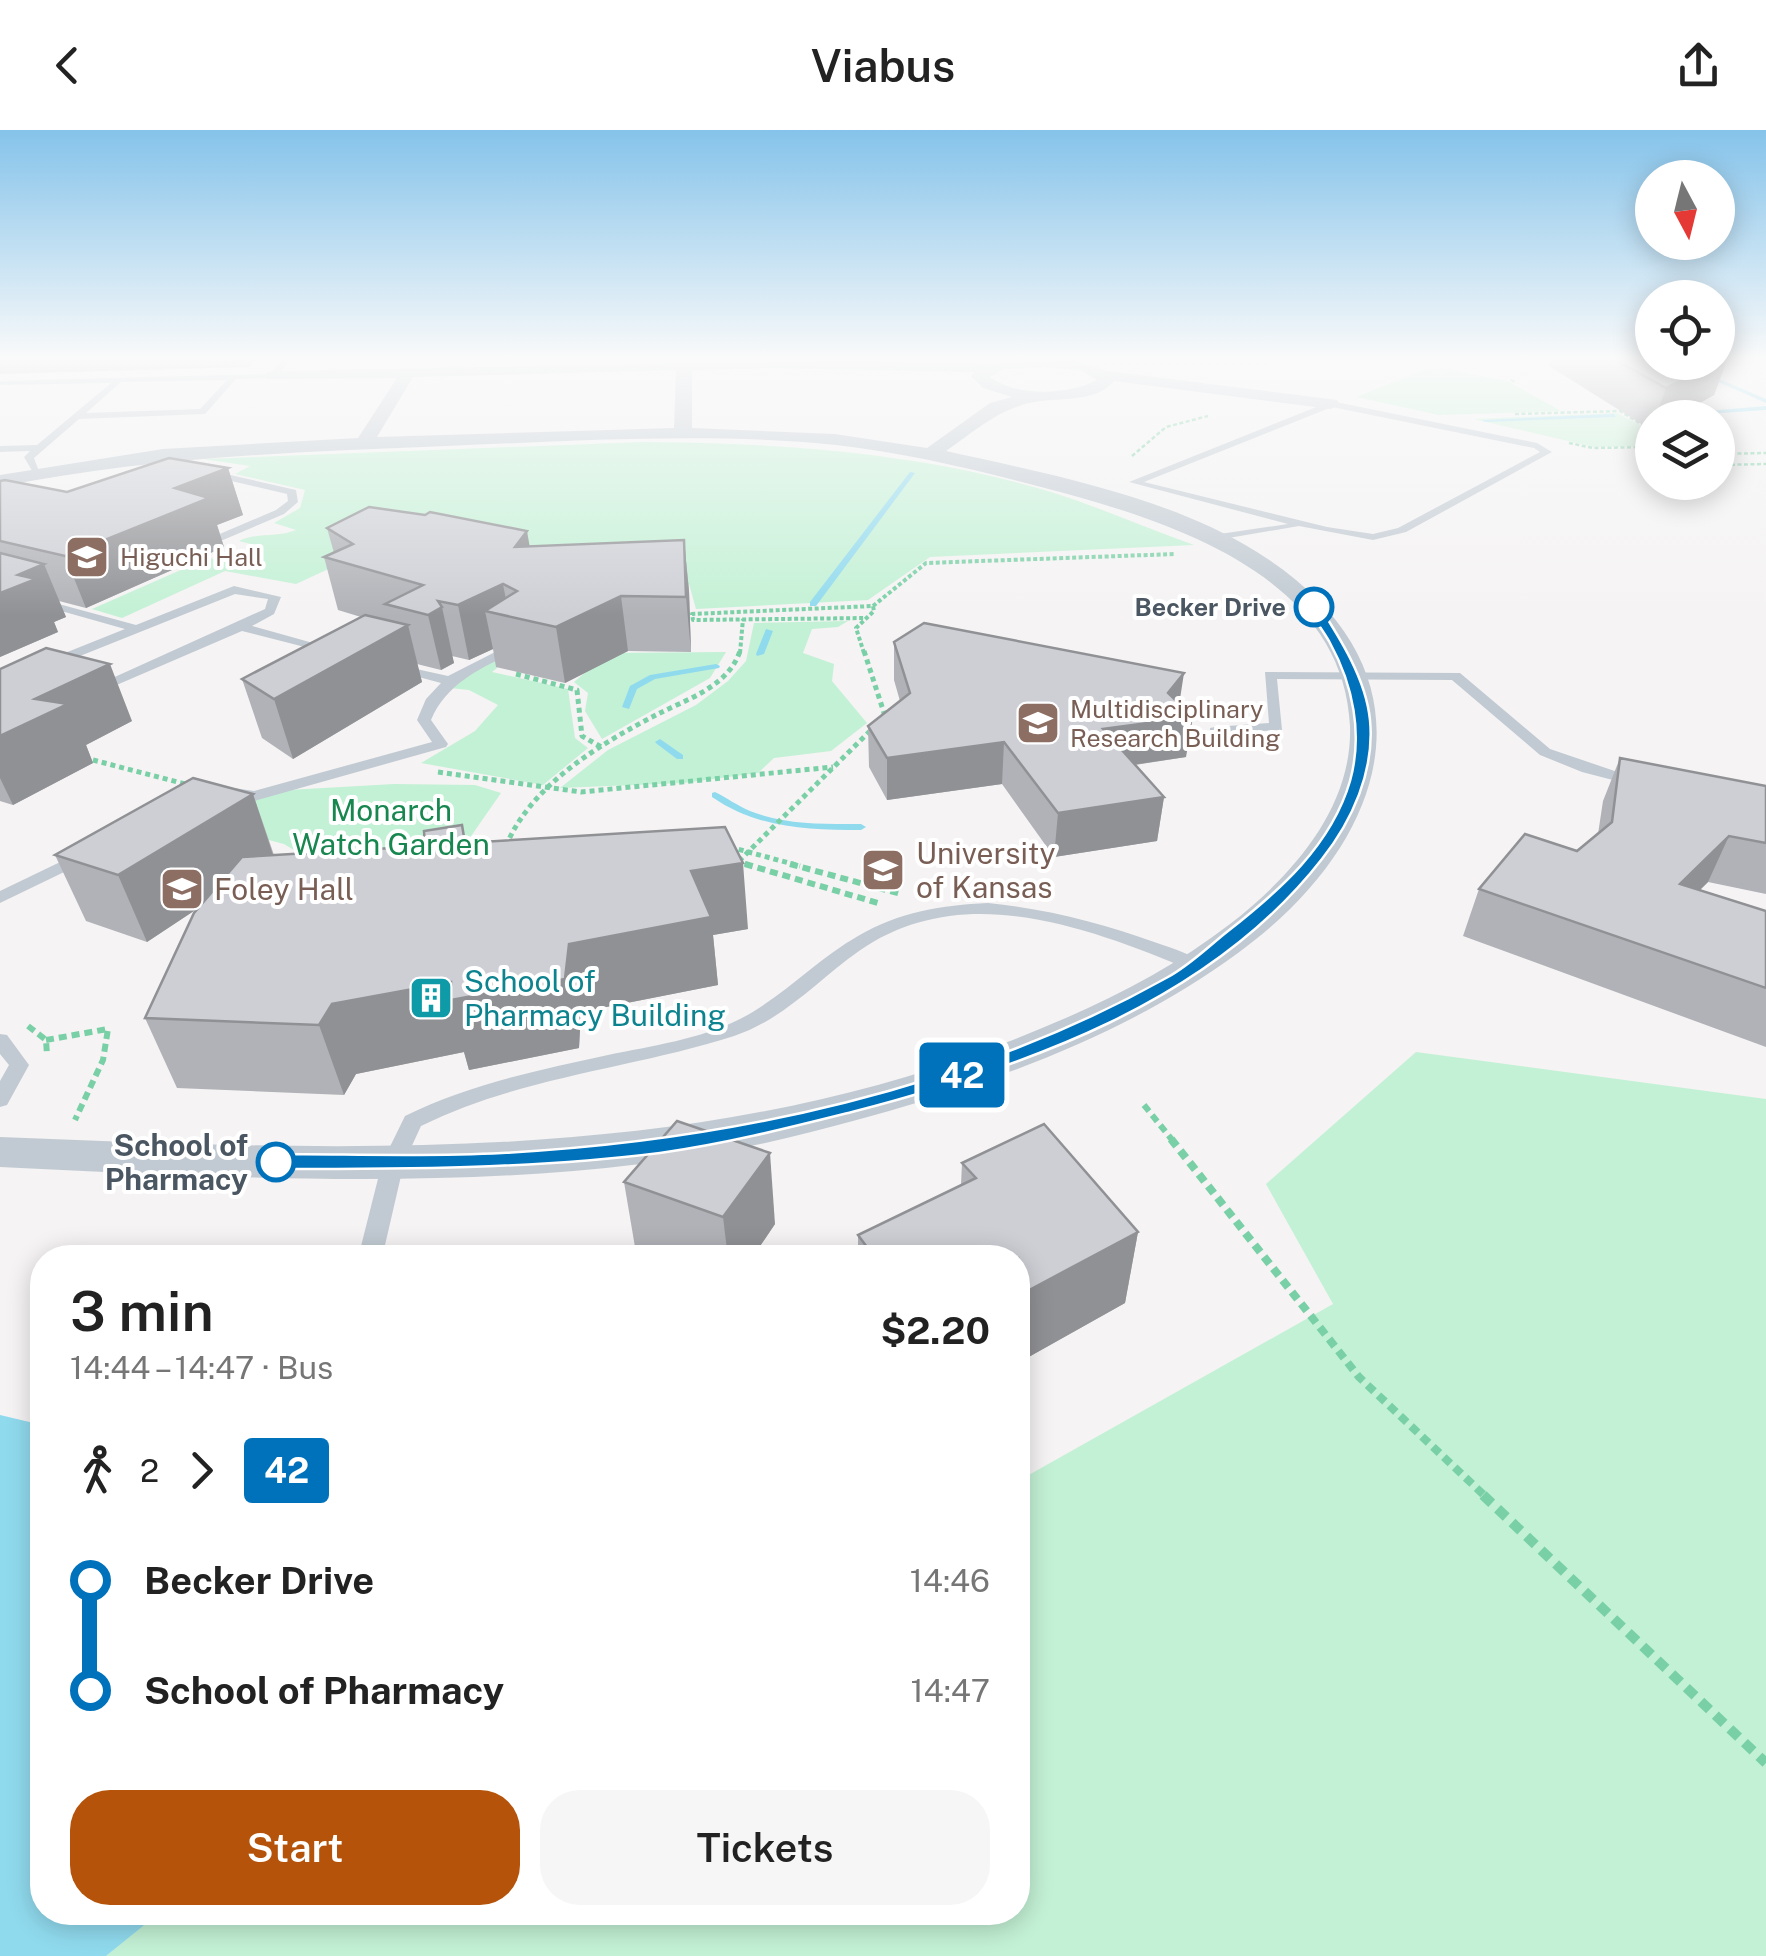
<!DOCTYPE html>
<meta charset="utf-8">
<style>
body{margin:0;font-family:"Public Sans",sans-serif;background:#f6f6f6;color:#222;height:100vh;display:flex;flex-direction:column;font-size:38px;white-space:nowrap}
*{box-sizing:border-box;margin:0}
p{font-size:32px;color:#767676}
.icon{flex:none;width:55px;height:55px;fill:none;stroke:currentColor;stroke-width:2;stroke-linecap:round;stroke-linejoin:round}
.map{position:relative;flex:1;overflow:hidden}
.panel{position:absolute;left:30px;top:1115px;width:1000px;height:680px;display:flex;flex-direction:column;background:#fff;border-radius:40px;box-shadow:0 5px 25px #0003}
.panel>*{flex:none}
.badge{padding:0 20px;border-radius:8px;font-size:35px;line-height:65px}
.needle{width:65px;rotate:173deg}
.buttons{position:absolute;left:1635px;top:30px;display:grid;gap:20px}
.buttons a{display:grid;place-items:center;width:100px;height:100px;border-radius:50%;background:#fff;box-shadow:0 5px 25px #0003;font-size:50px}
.map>.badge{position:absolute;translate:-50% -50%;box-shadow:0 0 0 5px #fff}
.legs{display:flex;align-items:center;gap:15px;height:110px;padding:0 40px;font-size:32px}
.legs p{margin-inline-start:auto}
.overview{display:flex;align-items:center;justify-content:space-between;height:170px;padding:0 40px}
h1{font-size:55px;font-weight:600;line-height:75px}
.cta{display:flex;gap:20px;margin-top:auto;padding:20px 40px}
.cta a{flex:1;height:115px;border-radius:40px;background:#b45309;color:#fff;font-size:40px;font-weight:600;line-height:115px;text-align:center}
.cta a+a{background:#f6f6f6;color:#222}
ul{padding:0 40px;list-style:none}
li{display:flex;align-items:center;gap:35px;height:110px;font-size:38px}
li i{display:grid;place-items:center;width:15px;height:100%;margin:0 12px;background:currentColor}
li i::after{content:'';width:25px;height:25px;margin:-12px;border:8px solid;border-radius:50%;background:#fff}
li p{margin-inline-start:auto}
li:first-child i{background:linear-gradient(#0000 50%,currentColor 0)}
li:last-child i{background:linear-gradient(currentColor 50%,#0000 0)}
header{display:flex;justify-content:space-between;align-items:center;height:130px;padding:0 40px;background:#fff;font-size:45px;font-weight:600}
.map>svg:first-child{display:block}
</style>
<header><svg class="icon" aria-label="back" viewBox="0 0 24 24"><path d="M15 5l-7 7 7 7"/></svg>Viabus<svg class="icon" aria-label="share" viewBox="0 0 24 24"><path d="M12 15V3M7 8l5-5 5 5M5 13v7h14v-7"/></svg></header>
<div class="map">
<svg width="1766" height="1826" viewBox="0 0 1766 1826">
<rect width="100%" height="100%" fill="#f5f3f3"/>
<g fill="#c3f1d5">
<polygon points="1445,239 1508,251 1561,281 1439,285 1356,267 1423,240"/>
<polygon points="1617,283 1652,302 1652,316 1594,317 1473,289"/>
<path d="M 642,312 C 778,313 919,322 1051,362 C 1099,377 1146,398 1194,415 L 930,427 L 868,470 L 696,479 L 689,454 L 585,457 L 363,423 L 296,454 L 225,441 L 122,488 L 92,479 L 208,428 L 226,430 L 258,416 L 239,411 C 257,402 276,408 296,400 L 274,393 L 300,378 L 305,360 L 235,344 L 250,336 L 203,329 Z"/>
<polygon points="848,491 838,497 812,499 803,523 834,534 832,551 867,593 831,621 774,628 758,643 683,653 560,658 608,620 696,575 728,551 746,531 754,493"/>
<polygon points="726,522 710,548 602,609 585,581 588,563 574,552 608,523"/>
<polygon points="494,528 502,534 492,542 568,559 575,608 588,618 543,655 421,633 475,601 498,575 469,560 450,558"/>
<polygon points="394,654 475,655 501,663 469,709 443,732 310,730 284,714 234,701 234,675 288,660"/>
<polygon points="1416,922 1766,969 1766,1826 106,1826 159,1782 1018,1782 1018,1351 1333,1174 1266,1054"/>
</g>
<polygon fill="#90daee" points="0,1285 42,1295 42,1782 159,1783 106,1826 0,1826"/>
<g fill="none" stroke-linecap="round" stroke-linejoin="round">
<g fill="#90daee" fill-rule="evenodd">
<polygon points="1673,232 1680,232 1766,269 1766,273"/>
<polygon points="1766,276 1766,280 1663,287 1660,285"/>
<polygon points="1614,284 1616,287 1485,292 1482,290"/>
<polygon points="910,342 915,343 816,476 810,476 810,472"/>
<polygon points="766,499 773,501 764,524 757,526 756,524"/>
<polygon points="716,534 720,536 719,538 655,549 637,559 629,579 622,577 630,556 650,545"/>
<polygon points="660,609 683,625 683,629 677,629 657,614 655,612"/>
<path d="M 715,662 C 727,668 738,676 750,681 C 785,695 824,694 861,694 L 866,697 L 861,700 C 807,700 757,698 712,667 L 712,663 Z"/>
</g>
<g stroke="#7ad0a6" stroke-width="2.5" stroke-dasharray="4 2.5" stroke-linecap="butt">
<polyline points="1511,250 1517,253"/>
<polyline points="1515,284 1620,281 1652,301"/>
<polyline points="1569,313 1593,318 1652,317"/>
<polyline points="1718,324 1766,323"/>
<polyline points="1132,326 1166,297 1208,286"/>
<polyline points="1718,335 1766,334"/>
</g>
<g stroke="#7ad0a6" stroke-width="4" stroke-dasharray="4 2.5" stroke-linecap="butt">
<polyline points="873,476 926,433 1175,424"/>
<polyline points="740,523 743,489"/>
<polyline points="864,523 856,498 874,481 873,476 692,484 693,490 866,488"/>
</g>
<g stroke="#7ad0a6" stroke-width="5" stroke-dasharray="5 4" stroke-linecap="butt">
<polyline points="864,521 885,586 880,590"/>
<polyline points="516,544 577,560 582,606 603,618"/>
<polyline points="93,630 189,655"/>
<polyline points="438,642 581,662 833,637"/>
<path d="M 506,716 C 531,655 600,614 656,585 C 687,569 728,557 740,521"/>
<polyline points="730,717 800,736"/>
<polyline points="736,731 753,736"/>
<polyline points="739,731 872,599"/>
</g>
<g stroke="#7ad0a6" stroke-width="6" stroke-dasharray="8 5" stroke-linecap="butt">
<polyline points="745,734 878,773"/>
<polyline points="790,734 901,764"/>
<polyline points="28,896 46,910 47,925"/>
<polyline points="46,910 108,899 103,930 75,990"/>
<polyline points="1144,975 1173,1011"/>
</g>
<polyline stroke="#7ad0a6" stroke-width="8" stroke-dasharray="9 6" stroke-linecap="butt" points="1171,1009 1359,1247 1486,1367"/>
<polyline stroke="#7ad0a6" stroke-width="10" stroke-dasharray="12 8" stroke-linecap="butt" points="1483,1365 1766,1633"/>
<g fill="#c1cad2" fill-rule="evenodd">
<path d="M 282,230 L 290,230 L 275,248 L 236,249 L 205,284 L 79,289 L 34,328 L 40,344 L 34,344 L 24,327 L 30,321 L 0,322 L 0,316 L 37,315 L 111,253 L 0,255 L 0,251 L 270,244 ZM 227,250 L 200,279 L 86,283 L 121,252 Z"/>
<path d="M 1331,271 L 1537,313 L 1552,322 L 1406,402 L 1373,410 L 1299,396 L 1217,410 L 1213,409 L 1213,405 L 1288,394 L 1129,352 ZM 1332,277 L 1534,318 L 1540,322 L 1398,398 L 1373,404 L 1327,397 L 1144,352 Z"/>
<polygon points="204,339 296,360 298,372 284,384 223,410 215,410 215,406 276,380 288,371 287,364 201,344"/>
<polygon points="234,456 281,467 274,484 252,496 338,520 332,524 242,501 98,563 86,560 265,479 268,469 235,464 0,558 0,549 125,499 33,473 33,467 136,495"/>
<path d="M 517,511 L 523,515 L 522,518 C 485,537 448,550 431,590 L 448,614 L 446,617 L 254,671 L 222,665 L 219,662 L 227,657 L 254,661 L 432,612 L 417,590 L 426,569 L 441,553 L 389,539 L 389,533 L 448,546 Z"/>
<polygon points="1265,542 1460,543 1550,619 1644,651 1636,656 1582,642 1540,625 1452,550 1277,549 1282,600 1210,604 1210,598 1215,597 1269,593"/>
<polygon points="83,721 91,726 89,730 0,773 0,761"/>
<path d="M 988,773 C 1047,779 1102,793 1157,813 C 1174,819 1195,825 1207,836 L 1205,840 L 1191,840 C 1087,797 962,749 859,821 C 818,850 783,890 734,906 C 631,939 519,947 421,996 L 404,1033 L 382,1128 L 358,1128 L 382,1033 L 405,986 C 470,954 539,940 608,925 C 651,916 701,909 740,889 C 783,867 816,830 858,806 C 899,782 942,775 988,773 Z"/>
<polygon points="0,904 7,905 29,935 7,975 0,977 0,951 9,935 0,924"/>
</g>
<path fill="#c1cad2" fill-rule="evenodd" d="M 850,230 L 991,234 L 1072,230 L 1107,241 L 1337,270 L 1340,274 L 1331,279 L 1114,251 C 1098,271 1065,268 1041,271 C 1003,275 976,300 946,321 C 1049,344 1167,366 1257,422 C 1443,538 1393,710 1238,823 C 1113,915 960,964 811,1002 C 560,1068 258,1049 0,1037 L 0,1007 C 333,1020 675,1037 992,918 C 1076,886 1159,849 1230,794 C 1291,747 1353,678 1350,596 C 1343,442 1163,389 1041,357 C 973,339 906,323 836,315 C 707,302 576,311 447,316 C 296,322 148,327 0,357 L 0,345 L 163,319 L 358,308 L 397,248 L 266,249 L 266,243 L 272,241 ZM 1045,237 L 1080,240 L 1097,250 C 1068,265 1017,267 990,247 L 1003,239 ZM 773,238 L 974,242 L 971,246 L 983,258 L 1012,267 L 990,273 L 927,318 L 835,304 L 692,298 L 692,240 ZM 676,240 L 674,298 L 377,307 L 413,247 Z"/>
</g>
<g fill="#b0b2b7">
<polygon points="0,230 255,230 249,237 0,244"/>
<polygon points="1551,230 1727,230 1714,265 1673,288 1652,288 1652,299 1651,300 1549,236"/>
<polygon points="228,338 243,385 217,395 224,417 86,478 59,471 66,487 54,492 58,502 0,527 0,351 67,362"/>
<polygon points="327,398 530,416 684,410 689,461 691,522 628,521 565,553 496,537 493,519 469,530 452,526 454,533 441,540 417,534 422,552 293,629 262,608 242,549 361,487 338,480 324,427 334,423"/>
<polygon points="894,512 1179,573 1186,627 1135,635 1164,667 1157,711 1054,727 1002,654 887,670 869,637 868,596 900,571 894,550"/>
<polygon points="0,539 132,591 86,615 93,633 13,675 0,671"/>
<polygon points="1620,628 1766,656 1766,764 1708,752 1700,760 1766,781 1766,917 1463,806 1479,759 1577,721 1598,704 1603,671"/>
<polygon points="253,664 274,725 425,716 462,695 466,712 748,799 713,805 718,855 581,882 579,918 469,940 464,922 356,944 344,965 177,958 145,888 198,778 147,812 86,791 55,725"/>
<polygon points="962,1033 1138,1102 1125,1173 1018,1233 1018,1128 858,1128 858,1105 961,1055"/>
<polygon points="624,1052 775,1094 752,1128 648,1128 636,1123"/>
</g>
<g fill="#909195">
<polygon points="1719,230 1727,230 1714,265 1673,288 1655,288 1666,258 1718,232"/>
<polygon points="228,338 243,385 217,395 224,417 86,478 65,426 175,358"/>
<polygon points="527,401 536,453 515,417"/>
<polygon points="684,410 689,461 691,522 686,467"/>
<polygon points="44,434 66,487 54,492 58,502 0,527 0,455 18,445"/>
<polygon points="503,454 509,486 485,481 493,519 469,530 458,475"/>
<polygon points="621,466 628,521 565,553 556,497"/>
<polygon points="442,477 454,533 441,540 428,485"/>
<polygon points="408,495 422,552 293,629 274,569"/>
<polygon points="110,534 132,591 86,615 93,633 13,675 0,648 0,606 35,569"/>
<polygon points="1184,543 1178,582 1193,587 1186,627 1098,640 1103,599 1168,563"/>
<polygon points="1004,612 1002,654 887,670 887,628"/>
<polygon points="253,664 274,728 147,812 118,745"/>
<polygon points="1164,667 1157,711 1054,727 1058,683"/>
<polygon points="1729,706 1708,752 1659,800 1680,754"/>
<polygon points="743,733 748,799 713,805 718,855 581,882 579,918 469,940 464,922 356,944 344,965 319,895 332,874 569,814 691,741"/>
<polygon points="770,1023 775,1094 752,1128 728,1128 723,1087"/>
<polygon points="1138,1102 1125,1173 1018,1233 1018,1166"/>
</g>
<g fill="#cdcfd5" stroke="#909195" stroke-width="2.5">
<polygon points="1616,230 1652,230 1652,232 1715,232 1666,258"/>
<polygon points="169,328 228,338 175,358 209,368 65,426 0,411 0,351 5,350 67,362"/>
<polygon points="369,377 425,385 430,382 527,401 515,417 684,410 686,467 621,466 556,497 485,481 517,461 503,454 458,475 438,471 442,477 428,485 385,474 423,455 324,427 353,414 327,398"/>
<polygon points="0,423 44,434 18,445 36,449 0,463"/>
<polygon points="365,485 408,495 274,569 242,549"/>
<polygon points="924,493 1184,543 1168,563 1193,587 1103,599 1164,667 1058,683 1004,612 887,628 868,596 910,563 894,512"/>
<polygon points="46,518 110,534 35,569 68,574 0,606 0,539"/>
<polygon points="1620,628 1766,656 1766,713 1729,706 1680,754 1766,781 1766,858 1479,759 1525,704 1577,721 1612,692"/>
<polygon points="193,648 253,664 118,745 55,725"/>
<polygon points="462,695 465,713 725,697 743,733 691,741 711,787 569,814 565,849 451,870 451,852 332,874 319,895 145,888 194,783 242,727 425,716 424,701"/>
<polygon points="677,991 770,1023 723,1087 624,1052"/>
<polygon points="1044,994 1138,1102 1018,1166 1018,1128 875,1128 858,1105 976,1048 962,1033"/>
</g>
<linearGradient id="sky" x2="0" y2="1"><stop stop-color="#85c3ea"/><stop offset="0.47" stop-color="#fafafa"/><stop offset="1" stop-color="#fafafa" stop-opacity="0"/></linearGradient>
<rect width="1766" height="486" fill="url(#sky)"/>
<path fill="#0072bc" stroke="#fff" stroke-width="2.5" d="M 1310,474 L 1318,474 C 1340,508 1366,549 1370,590 C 1375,641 1352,691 1322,729 C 1210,873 1022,938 852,982 C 788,998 725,1014 660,1023 C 532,1039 404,1039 276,1039 L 265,1032 L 276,1024 C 351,1024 427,1027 502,1023 C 730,1011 968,959 1168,847 C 1190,835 1209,816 1228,801 C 1279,761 1331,716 1350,651 C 1363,604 1353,555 1330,513 C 1323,500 1311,487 1310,474 Z"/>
<defs>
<symbol id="university-square" viewBox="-11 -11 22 22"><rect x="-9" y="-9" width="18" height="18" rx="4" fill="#8d6e63" stroke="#fff"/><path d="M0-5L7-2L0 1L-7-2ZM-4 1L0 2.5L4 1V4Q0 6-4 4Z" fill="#fff"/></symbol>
<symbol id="building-square" viewBox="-11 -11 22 22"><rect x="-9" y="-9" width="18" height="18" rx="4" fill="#0f9aa8" stroke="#fff"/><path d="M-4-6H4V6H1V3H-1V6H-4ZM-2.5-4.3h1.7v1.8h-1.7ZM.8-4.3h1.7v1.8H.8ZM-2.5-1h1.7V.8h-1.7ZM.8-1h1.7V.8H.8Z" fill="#fff"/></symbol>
</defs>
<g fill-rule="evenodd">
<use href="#university-square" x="62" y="402" width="50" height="50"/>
<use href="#university-square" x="1013" y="568" width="50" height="50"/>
<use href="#university-square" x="858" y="715" width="50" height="50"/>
<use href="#university-square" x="157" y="734" width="50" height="50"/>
<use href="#building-square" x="406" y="843" width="50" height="50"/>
</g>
<g fill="#fff" stroke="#0072bc" stroke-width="5">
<circle cx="1314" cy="477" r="18"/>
<circle cx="276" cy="1032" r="18"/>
</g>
<g text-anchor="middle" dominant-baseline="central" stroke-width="8" stroke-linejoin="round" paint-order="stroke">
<g font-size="25" fill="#785e54" stroke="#fff" text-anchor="start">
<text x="120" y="427">Higuchi Hall</text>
<text x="1070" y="579">Multidisciplinary<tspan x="1070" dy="29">Research Building</tspan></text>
</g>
<g font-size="25" font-weight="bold" fill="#4a5661" stroke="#fff" text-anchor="end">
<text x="1286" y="477">Becker Drive</text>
</g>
<g font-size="30" fill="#17864f" stroke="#fff">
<text x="391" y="680">Monarch<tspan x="391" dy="34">Watch Garden</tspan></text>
</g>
<g font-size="30" fill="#785e54" stroke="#fff" text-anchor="start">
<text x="916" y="723">University<tspan x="916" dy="34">of Kansas</tspan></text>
<text x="214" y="759">Foley Hall</text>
</g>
<g font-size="30" fill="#0d838f" stroke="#fff" text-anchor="start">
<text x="464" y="851">School of<tspan x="464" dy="34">Pharmacy Building</tspan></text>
</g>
<g font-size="30" font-weight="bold" fill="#4a5661" stroke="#fff" text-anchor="end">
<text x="248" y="1015">School of<tspan x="248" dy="34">Pharmacy</tspan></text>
</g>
</g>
</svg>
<div class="buttons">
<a><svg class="needle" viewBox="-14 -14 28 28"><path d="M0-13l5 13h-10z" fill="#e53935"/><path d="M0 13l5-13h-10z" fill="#767676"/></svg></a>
<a><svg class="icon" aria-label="locate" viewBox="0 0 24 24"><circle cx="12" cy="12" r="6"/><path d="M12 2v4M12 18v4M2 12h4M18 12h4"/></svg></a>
<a><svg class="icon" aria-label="layers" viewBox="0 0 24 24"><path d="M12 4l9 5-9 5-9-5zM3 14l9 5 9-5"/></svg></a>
</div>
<b class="badge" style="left:962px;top:945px;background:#0072bc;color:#fff">42</b>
<section class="panel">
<div class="overview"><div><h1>3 min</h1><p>14:44 – 14:47 · Bus</p></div><b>$2.20</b></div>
<div class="legs"><svg class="icon" aria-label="walk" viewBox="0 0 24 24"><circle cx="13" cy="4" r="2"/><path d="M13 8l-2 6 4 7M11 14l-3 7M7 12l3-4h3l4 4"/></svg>2<svg class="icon" aria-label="forward" viewBox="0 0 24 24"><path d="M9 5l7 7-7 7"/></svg><b class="badge" style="background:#0072bc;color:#fff">42</b></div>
<ul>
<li><i style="color:#0072bc"></i><b>Becker Drive</b><p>14:46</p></li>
<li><i style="color:#0072bc"></i><b>School of Pharmacy</b><p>14:47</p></li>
</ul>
<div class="cta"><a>Start</a><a>Tickets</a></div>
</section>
</div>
